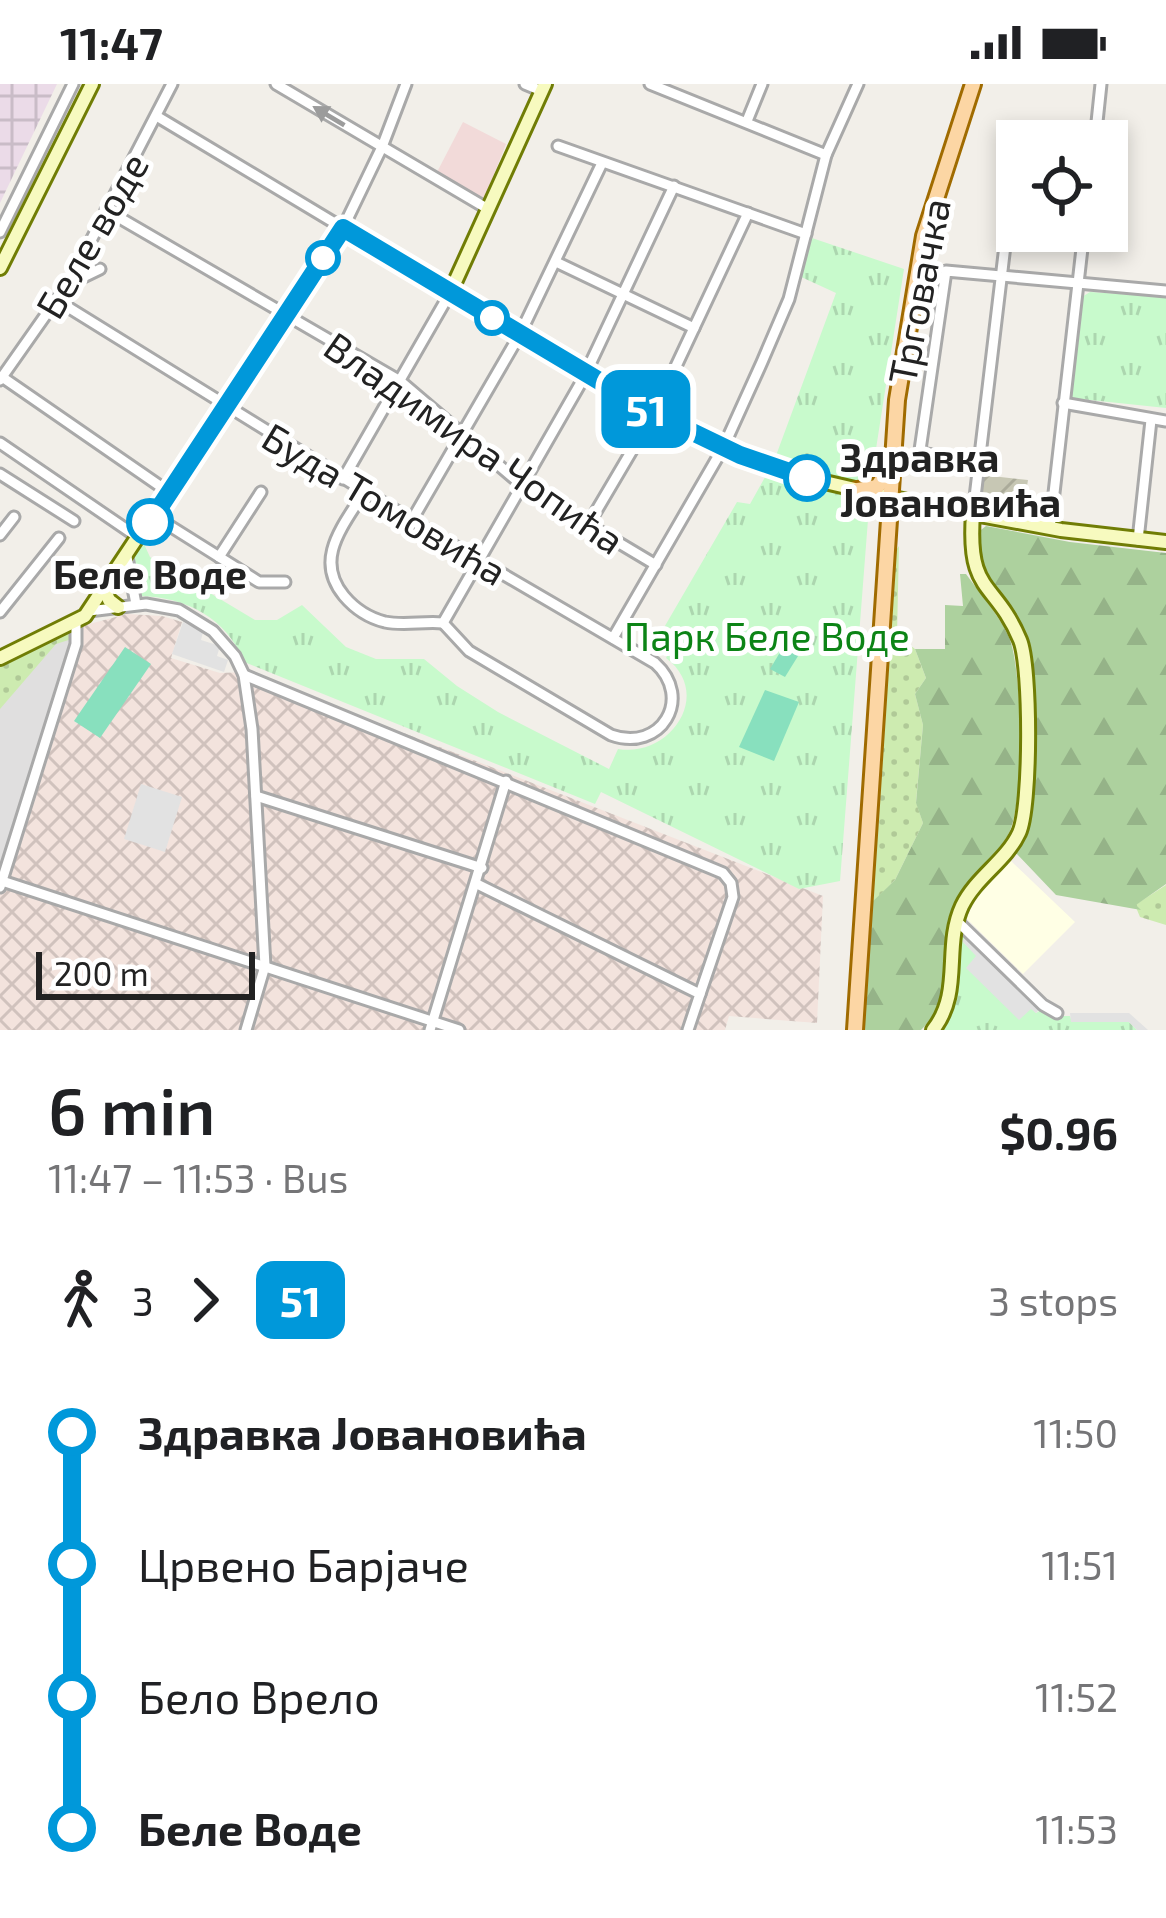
<!DOCTYPE html>
<meta charset="utf-8">
<style>
body{margin:0;font-family:"Exo 2",sans-serif;background:#f6f6f6;color:#202124;height:100vh;display:flex;flex-direction:column;font-size:45px;white-space:nowrap}
*{box-sizing:border-box;margin:0}
p{font-size:39px;color:#757577}
.icon{flex:none;width:66px;height:66px;fill:none;stroke:currentColor;stroke-width:2;stroke-linecap:round;stroke-linejoin:round}
.map{position:relative;height:946px;overflow:hidden}
.panel{display:flex;flex-direction:column;background:#fff;flex:1}
.panel>*{flex:none}
.badge{padding:0 24px;border-radius:18px;font-size:42px;line-height:78px}
.fabs{position:absolute;left:996px;top:36px;display:grid;gap:24px}
.fabs a{display:grid;place-items:center;width:132px;height:132px;border-radius:0px;background:#fff;box-shadow:0 6px 18px #0003;font-size:60px}
.scale{position:absolute;left:36px;bottom:30px;width:219px;box-sizing:border-box;padding-left:12px;border:6px solid #222;border-top:0;font-size:33px;line-height:42px;white-space:nowrap;color:#222;-webkit-text-stroke:9px #fff;paint-order:stroke}
.map>.badge{position:absolute;translate:-50% -50%;box-shadow:0 0 0 6px #fff}
.legs{display:flex;align-items:center;gap:18px;height:132px;padding:0 48px;font-size:39px}
.legs p{margin-inline-start:auto}
.head{display:flex;align-items:center;justify-content:space-between;height:204px;padding:0 48px}
h1{font-size:66px;font-weight:600;line-height:90px}
ul{padding:0 48px;list-style:none}
li{display:flex;align-items:center;gap:42px;height:132px;font-size:45px}
li i{display:grid;place-items:center;width:18px;height:100%;margin:0 15px;background:currentColor}
li i::after{content:'';width:30px;height:30px;margin:-15px;border:9px solid;border-radius:50%;background:#fff}
li p{margin-inline-start:auto}
li:first-child i{background:linear-gradient(#0000 50%,currentColor 0)}
li:last-child i{background:linear-gradient(currentColor 50%,#0000 0)}
.status{display:flex;justify-content:space-between;align-items:center;height:84px;padding:0 60px;background:#fff;direction:ltr}
.status svg{height:33px;fill:currentColor}
.map>svg:first-child{display:block}
</style>
<div class="status"><b>11:47</b><svg viewBox="0 0 49 12"><path d="M0 12V9h3v3zM5 12V6h3v6zM10 12V3h3v9zM15 12V0h3v12zM26 1h20v11H26zM47 4h2v5h-2z"/></svg></div>
<div class="map">
<svg width="1166" height="946" viewBox="0 0 1166 946">
<defs>
<pattern id="industrial-grid" width="8" height="8" patternUnits="userSpaceOnUse" patternTransform="scale(3)"><rect width="8" height="8" fill="#ebdbe8"/><path d="M0 4h8M4 0v8" fill="none" stroke="#c9bcc7"/></pattern>
<pattern id="military-cross-hatch" width="8" height="8" patternUnits="userSpaceOnUse" patternTransform="scale(3)"><rect width="8" height="8" fill="#f3e3dd"/><path d="M0 0l8 8M0 8l8-8" fill="none" stroke="#d0c2bd"/></pattern>
<pattern id="construction-furrows" width="10" height="10" patternUnits="userSpaceOnUse" patternTransform="scale(3)"><rect width="10" height="10" fill="#c7c7b4"/><path d="M-1 1l2-2M0 10L10 0M9 11l2-2" fill="none" stroke="#abab9a"/></pattern>
<pattern id="grass-dots" width="8" height="8" patternUnits="userSpaceOnUse" patternTransform="scale(3)"><rect width="8" height="8" fill="#cdebb0"/><path d="M2 2h.1M6 6h.1" fill="none" stroke="#b0c997" stroke-width="1.8" stroke-linecap="round"/></pattern>
<pattern id="forest-firs" width="22" height="20" patternUnits="userSpaceOnUse" patternTransform="scale(3)"><rect width="22" height="20" fill="#add19e"/><path d="M5 1l3.5 6h-7zM16 11l3.5 6h-7z" fill="#95b388"/></pattern>
<pattern id="park-tufts" width="24" height="20" patternUnits="userSpaceOnUse" patternTransform="scale(3)"><rect width="24" height="20" fill="#c8facc"/><path d="M3 7l-1-3M5 7V3M7 7l1-3M15 17l-1-3M17 17v-4M19 17l1-3" fill="none" stroke="#acd6af"/></pattern>
</defs>
<rect width="100%" height="100%" fill="#f2efe9"/>
<polygon fill="#e0dfdf" points="76,538 51,637 0,803 0,574"/>
<polygon fill="#f2dad9" points="463,38 506,60 483,118 435,92"/>
<polygon fill="url(#industrial-grid)" points="0,0 57,0 0,119"/>
<polygon fill="#ffffe5" points="1010,776 1075,838 1023,890 966,834 984,800"/>
<polygon fill="url(#military-cross-hatch)" points="127,530 162,532 182,538 171,574 220,589 247,588 823,812 817,939 729,932 725,946 0,946 0,807 12,804 14,797 6,786 78,543"/>
<polygon fill="url(#construction-furrows)" points="983,391 1028,396 1022,431 981,421"/>
<g fill="url(#grass-dots)">
<polygon points="899,462 897,551 915,565 926,594 915,610 923,641 916,718 923,739 895,796 870,821 892,472"/>
<polygon points="76,538 78,553 56,560 0,625 0,574"/>
<polygon points="1166,801 1166,841 1140,833 1135,821"/>
</g>
<g fill="url(#forest-firs)">
<polygon points="986,442 1070,458 1166,469 1166,800 1136,821 1141,826 1056,811 1015,768 1030,586 979,486 977,449"/>
<path d="M 960,490 L 966,490 C 980,509 997,529 1008,551 C 1023,580 1025,723 1008,751 C 990,782 959,795 951,833 C 942,873 954,914 921,946 L 860,946 L 869,821 L 895,796 L 923,739 L 916,719 L 923,641 L 915,610 L 926,594 L 915,565 L 945,565 L 945,521 L 963,522 Z"/>
</g>
<g fill="url(#park-tufts)">
<path d="M 809,153 L 904,185 L 871,397 L 840,797 L 799,805 L 601,708 L 595,720 L 244,578 C 227,534 186,513 140,512 L 134,470 L 144,460 L 150,473 L 255,536 L 277,536 L 302,521 L 346,563 L 376,575 L 424,575 L 457,602 L 498,628 L 609,685 L 618,665 C 670,674 714,610 666,574 L 674,558 L 662,547 L 737,418 L 750,420 L 774,377 L 836,209 L 799,192 Z"/>
<polygon points="1090,208 1166,213 1166,324 1071,314 1082,213"/>
<polygon points="963,849 967,853 963,858 1036,929 1041,926 1053,932 1070,932 1072,938 1129,938 1137,946 937,946 956,906 959,851"/>
</g>
<g fill="#88e0be">
<polygon points="788,555 803,564 785,593 770,585"/>
<polygon points="125,563 151,580 100,654 74,637"/>
<polygon points="765,606 799,618 774,677 739,663"/>
</g>
<g fill="#e2e2e2">
<polygon points="183,538 203,548 201,556 220,562 217,572 228,576 224,588 172,570"/>
<polygon points="141,700 182,713 165,768 124,755"/>
<polygon points="969,850 1043,921 1036,929 1031,925 1019,936 966,884 976,872 962,857"/>
<polygon points="1070,929 1129,929 1148,946 1137,946 1129,938 1071,938"/>
</g>
<g fill="none" stroke-linecap="round" stroke-linejoin="round">
<defs>
<g id="street">
<polyline points="276,0 488,125"/>
<polyline points="525,0 542,7"/>
<polyline points="650,0 826,71"/>
<polyline points="158,33 343,144 382,63 406,0"/>
<polyline points="747,37 762,0"/>
<polyline points="1095,57 1101,0"/>
<polyline points="558,62 806,150"/>
<polyline points="106,126 400,297 522,401 656,481"/>
<polyline points="0,148 73,0"/>
<polyline points="556,178 694,244"/>
<polyline points="71,199 100,185"/>
<path d="M 58,217 L 429,447 L 655,579 C 694,614 661,669 611,651 L 469,567 L 443,539"/>
<polyline points="2,293 170,409"/>
<polyline points="0,296 71,195 172,0"/>
<polyline points="1063,319 1166,337"/>
<polyline points="0,359 139,454"/>
<polyline points="980,377 926,370 920,366 946,187 1166,207"/>
<polyline points="0,390 74,437"/>
<polyline points="343,395 450,209"/>
<path d="M 364,408 C 344,441 313,475 344,512 C 355,525 369,534 385,538 C 404,542 424,537 443,539"/>
<polyline points="973,430 1014,86"/>
<polyline points="154,432 259,498 285,498"/>
<polyline points="412,436 520,250 602,79"/>
<polyline points="588,441 654,329 748,129"/>
<polyline points="1050,444 1084,147"/>
<polyline points="0,451 14,433"/>
<polyline points="1138,456 1151,336"/>
<polyline points="127,473 136,520"/>
<polyline points="219,473 261,408"/>
<polyline points="89,527 146,520 179,526 213,547 235,572 244,591 252,645 265,882 246,946"/>
<polyline points="0,528 59,454"/>
<polyline points="443,539 583,295 674,102"/>
<polyline points="613,554 723,364 762,278 789,215 826,71 858,0"/>
<polyline points="244,591 723,789 731,799 733,813 700,910"/>
<polyline points="256,712 482,784"/>
<polyline points="2,797 459,946"/>
<polyline points="477,800 700,910 688,946"/>
<polyline points="0,803 76,560 76,538"/>
<polyline points="957,837 1043,921 1057,929"/>
<polyline points="430,946 506,697"/>
</g>
<g id="secondary">
<polyline points="0,184 92,0"/>
<polyline points="450,209 545,0"/>
<polyline points="105,506 109,516 118,523"/>
<polyline points="0,574 85,532 343,144 654,329 740,371 816,396 920,420 1061,446 1166,458"/>
<path d="M 933,946 C 963,908 943,863 962,822 C 976,793 1006,777 1019,749 C 1031,724 1031,582 1020,556 C 995,496 967,511 973,430"/>
</g>
<g id="primary">
<polyline points="858,406 877,403 889,386"/>
<polyline points="855,946 897,316 924,152 973,0"/>
</g>
</defs>
<use href="#street" stroke="#a9a9a9" stroke-width="15"/>
<use href="#secondary" stroke="#707d05" stroke-width="18"/>
<use href="#primary" stroke="#a06b00" stroke-width="20"/>
<use href="#street" stroke="#fff" stroke-width="9"/>
<use href="#secondary" stroke="#f7fabf" stroke-width="12"/>
<use href="#primary" stroke="#fcd6a4" stroke-width="14"/>
</g>
<defs><path id="oneway-solid" d="M-6-.8H1V-3.2L6.5 0L1 3.2V.8H-6Z" transform="scale(3)"/></defs>
<use fill="#9c9c9c" href="#oneway-solid" transform="translate(329 32) rotate(-149)"/>
<g fill="none" stroke-linecap="round" stroke-linejoin="round">
<defs>
<polyline id="line-1" points="150,438 343,144 653,329 740,371 807,394"/>
</defs>
<use href="#line-1" stroke="#fff" stroke-width="27"/>
<use href="#line-1" stroke="#0098da" stroke-width="18"/>
</g>
<g fill="#fff" stroke="#0098da" stroke-width="6">
<circle cx="323" cy="174" r="15"/>
<circle cx="492" cy="234" r="15"/>
<circle cx="807" cy="394" r="21"/>
<circle cx="150" cy="438" r="21"/>
</g>
<g text-anchor="middle" dominant-baseline="central" stroke-width="10" stroke-linejoin="round" paint-order="stroke">
<g font-size="39" fill="#222" stroke="#fff">
<text transform="translate(91 151) rotate(-60)">Беле воде</text>
<text transform="translate(918 207) rotate(-79)">Трговачка</text>
<text transform="translate(475 358) rotate(35)">Владимира Чопића</text>
<text transform="translate(385 419) rotate(31)">Буда Томовића</text>
</g>
<g font-size="39" font-weight="bold" fill="#222" stroke="#fff" text-anchor="start">
<text x="840" y="372">Здравка<tspan x="840" dy="45">Јовановића</tspan></text>
<text x="150" y="489" text-anchor="middle">Беле Воде</text>
</g>
<g font-size="39" fill="#0c8416" stroke="#fff">
<text x="767" y="551">Парк Беле Воде</text>
</g>
</g>
</svg>
<div class="fabs">
<a><svg class="icon" aria-label="locate" viewBox="0 0 24 24"><circle cx="12" cy="12" r="6"/><path d="M12 2v4M12 18v4M2 12h4M18 12h4"/></svg></a>
</div>
<div class="scale">200 m</div>
<b class="badge" style="left:646px;top:325px;background:#0098da;color:#fff">51</b>
</div>
<section class="panel">
<div class="head"><div><h1>6 min</h1><p>11:47 – 11:53 · Bus</p></div><b>$0.96</b></div>
<div class="legs"><svg class="icon" aria-label="walk" viewBox="0 0 24 24"><circle cx="13" cy="4" r="2"/><path d="M13 8l-2 6 4 7M11 14l-3 7M7 12l3-4h3l4 4"/></svg>3<svg class="icon" aria-label="forward" viewBox="0 0 24 24"><path d="M9 5l7 7-7 7"/></svg><b class="badge" style="background:#0098da;color:#fff">51</b><p>3 stops</p></div>
<ul>
<li><i style="color:#0098da"></i><b>Здравка Јовановића</b><p>11:50</p></li>
<li><i style="color:#0098da"></i><span>Црвено Барјаче</span><p>11:51</p></li>
<li><i style="color:#0098da"></i><span>Бело Врело</span><p>11:52</p></li>
<li><i style="color:#0098da"></i><b>Беле Воде</b><p>11:53</p></li>
</ul>
</section>
